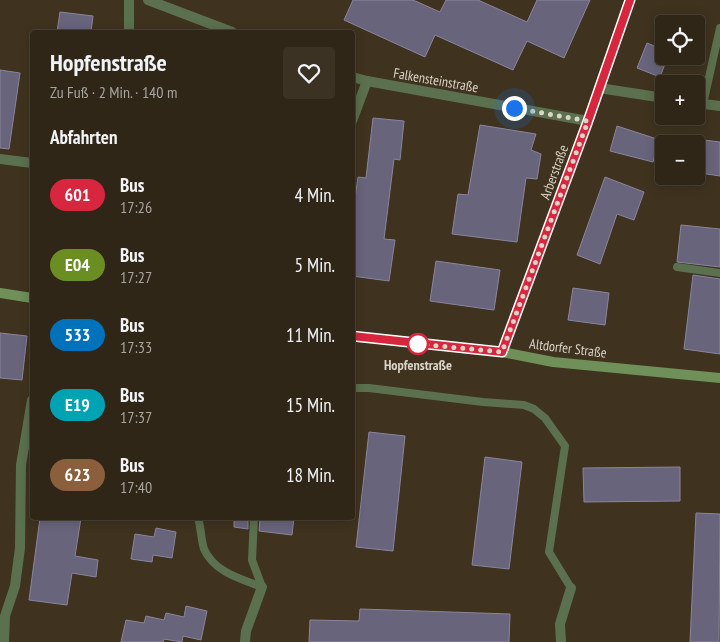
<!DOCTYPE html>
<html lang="de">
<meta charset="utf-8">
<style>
body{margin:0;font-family:"PT Sans Narrow",sans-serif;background:#3b3224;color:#f1f3f6;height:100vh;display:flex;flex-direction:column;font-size:19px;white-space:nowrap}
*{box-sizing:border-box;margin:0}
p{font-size:16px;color:#a7a5a1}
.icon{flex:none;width:28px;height:28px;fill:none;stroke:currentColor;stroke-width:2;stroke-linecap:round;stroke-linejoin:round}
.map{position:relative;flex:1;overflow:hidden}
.panel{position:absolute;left:30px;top:30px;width:325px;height:490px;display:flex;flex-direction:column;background:#2f2617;border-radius:5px;box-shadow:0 2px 12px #0003,0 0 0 1px #4a4336}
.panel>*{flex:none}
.badge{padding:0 10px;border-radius:16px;font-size:18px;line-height:32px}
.controls{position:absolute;left:655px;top:15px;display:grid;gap:10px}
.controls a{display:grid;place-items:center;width:50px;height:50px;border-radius:5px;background:#2f2617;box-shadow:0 2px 12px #0003,0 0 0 1px #4a4336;font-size:25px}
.you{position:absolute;width:25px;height:25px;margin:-12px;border:4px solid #fff;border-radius:50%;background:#1a73e8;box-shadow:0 0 0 8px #1a73e833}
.map>.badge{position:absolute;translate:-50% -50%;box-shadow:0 0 0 2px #fff}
h2{padding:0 20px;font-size:19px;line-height:45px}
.round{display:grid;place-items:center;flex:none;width:52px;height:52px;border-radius:5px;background:#3b3224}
.headline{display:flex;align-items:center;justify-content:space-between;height:85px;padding:0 20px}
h1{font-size:24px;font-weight:700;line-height:38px}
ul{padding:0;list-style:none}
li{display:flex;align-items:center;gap:15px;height:70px;padding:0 20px}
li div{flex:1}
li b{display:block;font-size:19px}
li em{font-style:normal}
li .badge{min-width:55px;font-weight:700;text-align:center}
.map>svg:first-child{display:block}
</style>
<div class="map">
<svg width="720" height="642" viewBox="0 0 720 642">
<rect width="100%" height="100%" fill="#3f331f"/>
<g fill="#68647b" stroke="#8a859e">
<polygon points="353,0 413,0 440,12 446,0 478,0 527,22 537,0 590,0 564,58 527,41 513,70 435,35 425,57 344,20"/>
<polygon points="60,12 93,16 91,32 57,32"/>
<polygon points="647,43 664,50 664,56 668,56 660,77 637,68"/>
<polygon points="0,70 20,73 9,149 0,148"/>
<polygon points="373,118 404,121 400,160 394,159 384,239 395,240 389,281 352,276 352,220 358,177 366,178"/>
<polygon points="480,125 536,134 531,150 541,154 537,179 526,178 517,242 452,234 458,194 468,195"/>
<polygon points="617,126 660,140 653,162 610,151"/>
<polygon points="704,140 720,142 720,176 700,173"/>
<polygon points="605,177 644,192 634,220 617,214 600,264 577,255"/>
<polygon points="681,225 720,229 720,267 677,262"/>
<polygon points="436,261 500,270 494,310 430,301"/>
<polygon points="693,275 720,279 720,354 684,349"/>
<polygon points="573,288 609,293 605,325 568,320"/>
<polygon points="0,333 27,336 22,380 0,378"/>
<polygon points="369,432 405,436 393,551 356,547"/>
<polygon points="485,457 522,462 509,569 472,565"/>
<polygon points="680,467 680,501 584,502 583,468"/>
<polygon points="696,513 720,514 719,642 690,642"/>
<polygon points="40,518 81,518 75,556 98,560 96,577 72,573 67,605 29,600"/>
<polygon points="234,518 248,518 248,529 234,527"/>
<polygon points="260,518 294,518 292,535 259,531"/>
<polygon points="156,528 176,532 172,558 153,555 152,562 131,559 135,534 154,537"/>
<polygon points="186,606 207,611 201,640 183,636 182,642 164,639 163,642 121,642 126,620 144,623 146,616 164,620 166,613 184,617"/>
<polygon points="360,609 510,614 509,642 309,642 310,620 359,621"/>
</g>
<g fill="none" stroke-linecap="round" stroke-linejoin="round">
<g stroke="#5b704e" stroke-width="8">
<polyline points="703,104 720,28"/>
<polyline points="677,267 720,273"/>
<polyline points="352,388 369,388 483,402 524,405 534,409 545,418 565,446 549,552 571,588"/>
<path d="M 198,518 C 201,527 201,540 204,549 C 214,572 241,579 262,587"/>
<polyline points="254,518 252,560 262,587"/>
</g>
<g stroke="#5b704e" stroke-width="10">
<polyline points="129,0 129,32"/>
<polyline points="148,0 232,32"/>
<polyline points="352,77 367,81 588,121"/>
<polyline points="599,88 664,98"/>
<polyline points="696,103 720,106"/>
<polyline points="352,121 367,81"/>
<polyline points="0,159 32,163"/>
<polyline points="502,352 588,121 630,0"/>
<polyline points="4,642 5,616 15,586 20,548 21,465 32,400"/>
<polyline points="245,642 246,631 262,587"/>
<polyline points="561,642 560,624 571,588"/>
</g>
<g stroke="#6f9059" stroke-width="10">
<polyline points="0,293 32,298"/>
<polyline points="352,336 502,352 553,362 720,378"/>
</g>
</g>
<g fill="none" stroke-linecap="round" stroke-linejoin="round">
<defs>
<polyline id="line" points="352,336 502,352 588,121 630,0"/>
</defs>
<use href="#line" stroke="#fff" stroke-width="11"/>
<use href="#line" stroke="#d7263d" stroke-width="8"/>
<polyline stroke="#dbd4c8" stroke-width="5" stroke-dasharray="0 9" points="418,344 502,352 588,121 514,108"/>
</g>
<circle fill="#fff" stroke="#d7263d" stroke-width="2.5" cx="418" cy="344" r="10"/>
<g text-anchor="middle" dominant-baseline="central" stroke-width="4" stroke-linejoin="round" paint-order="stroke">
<g font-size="14" fill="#dbd4c8" stroke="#3f331f">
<text transform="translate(436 80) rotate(10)">Falkensteinstraße</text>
<text transform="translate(554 172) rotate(-70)">Arberstraße</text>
<text transform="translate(568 348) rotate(7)">Altdorfer Straße</text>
</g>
<g font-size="14" font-weight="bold" fill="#dbd4c8" stroke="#3f331f">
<text x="418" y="365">Hopfenstraße</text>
</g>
</g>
</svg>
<div class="controls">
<a><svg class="icon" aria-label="locate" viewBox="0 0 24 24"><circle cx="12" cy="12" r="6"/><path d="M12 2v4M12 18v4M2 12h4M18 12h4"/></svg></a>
<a>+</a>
<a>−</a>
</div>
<div class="you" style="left:514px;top:108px"></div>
<section class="panel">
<div class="headline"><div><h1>Hopfenstraße</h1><p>Zu Fuß · 2 Min. · 140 m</p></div><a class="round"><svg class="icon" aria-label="heart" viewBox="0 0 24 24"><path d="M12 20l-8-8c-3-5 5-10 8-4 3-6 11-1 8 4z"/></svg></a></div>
<h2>Abfahrten</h2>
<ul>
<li><span class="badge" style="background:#d7263d;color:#fff">601</span><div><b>Bus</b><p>17:26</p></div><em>4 Min.</em></li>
<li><span class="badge" style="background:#6b8e23;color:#fff">E04</span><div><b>Bus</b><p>17:27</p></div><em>5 Min.</em></li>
<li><span class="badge" style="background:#0072bc;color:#fff">533</span><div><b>Bus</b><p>17:33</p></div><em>11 Min.</em></li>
<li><span class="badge" style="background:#00a3b4;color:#fff">E19</span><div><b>Bus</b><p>17:37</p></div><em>15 Min.</em></li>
<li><span class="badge" style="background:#8b5e3c;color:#fff">623</span><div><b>Bus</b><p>17:40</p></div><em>18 Min.</em></li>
</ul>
</section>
</div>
